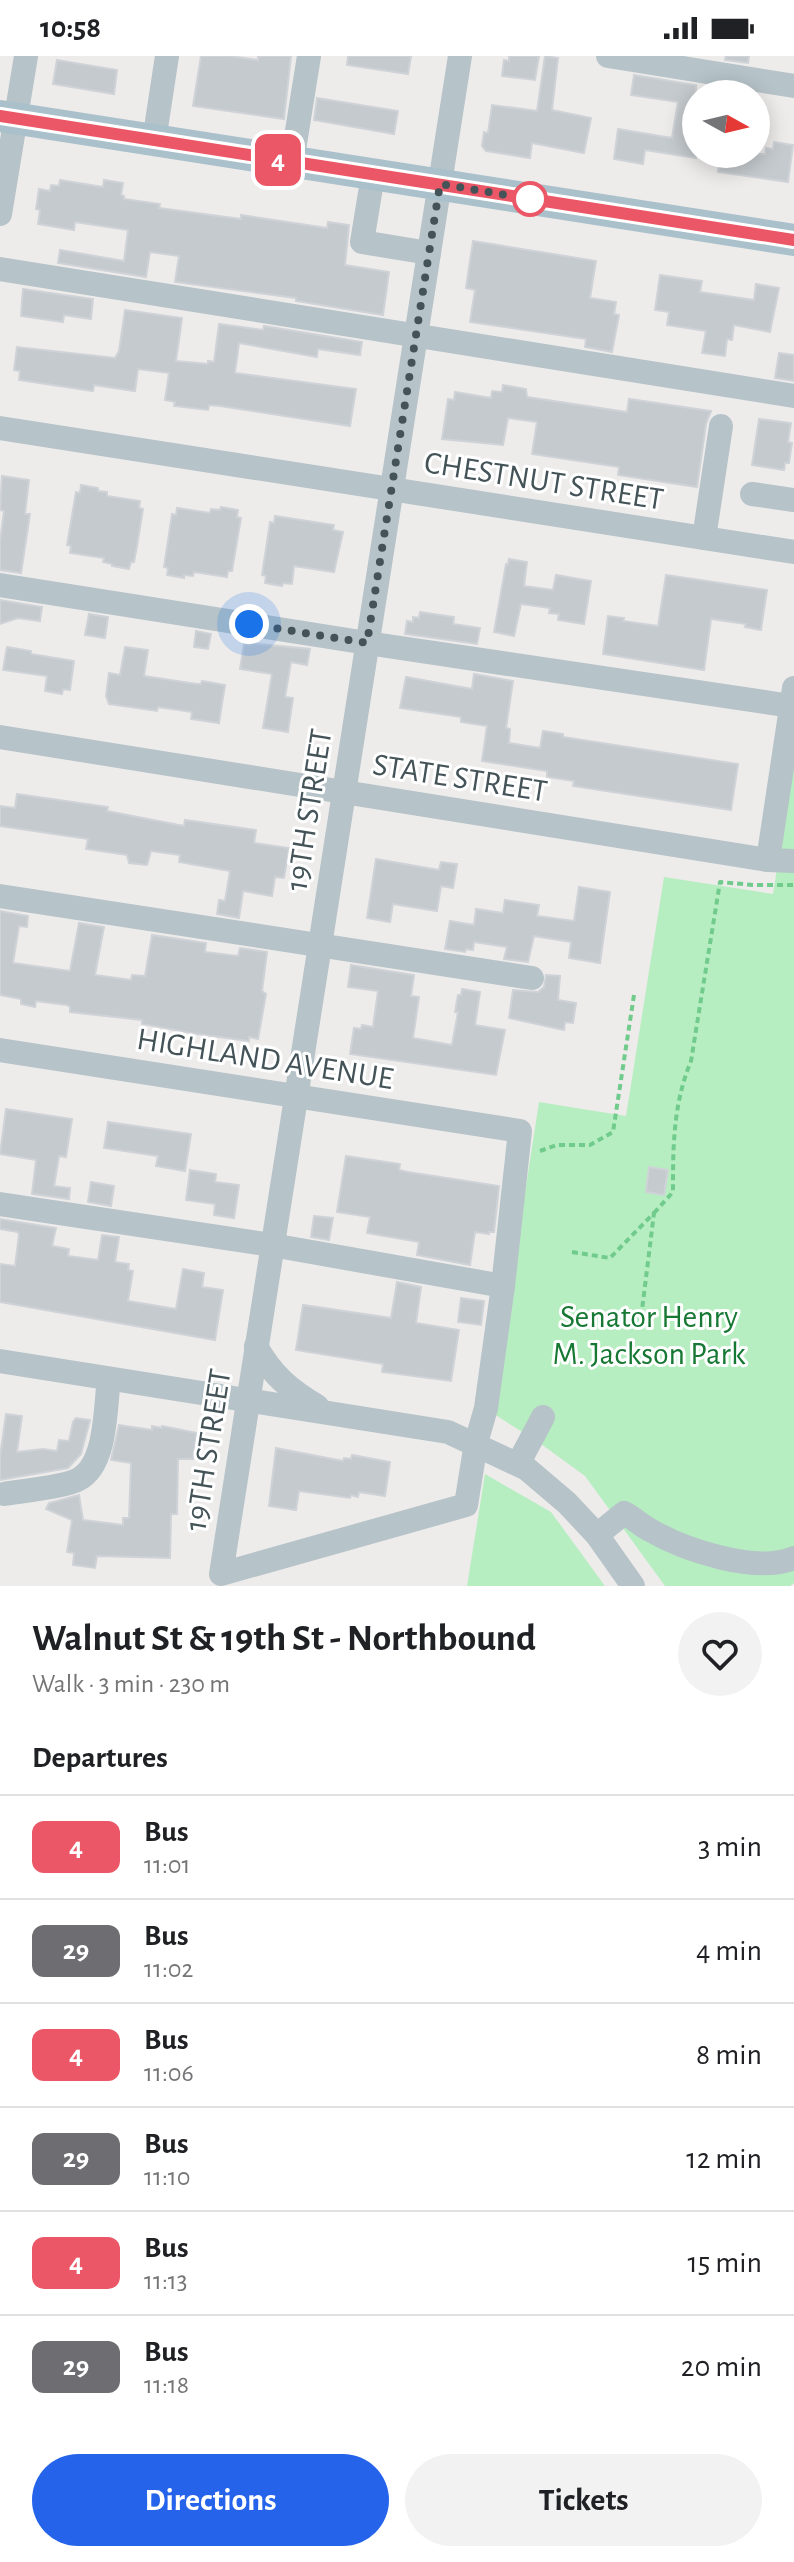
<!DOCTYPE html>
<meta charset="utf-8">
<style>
body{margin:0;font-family:"Alegreya Sans",sans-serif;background:#f2f2f2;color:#202124;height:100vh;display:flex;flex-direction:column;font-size:30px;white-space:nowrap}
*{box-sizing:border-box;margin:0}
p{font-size:26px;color:#757577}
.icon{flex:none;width:44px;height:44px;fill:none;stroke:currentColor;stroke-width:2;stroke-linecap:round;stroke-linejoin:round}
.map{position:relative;height:1530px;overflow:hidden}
.drawer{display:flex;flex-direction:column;background:#fff;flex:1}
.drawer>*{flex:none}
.badge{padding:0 16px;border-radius:12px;font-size:28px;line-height:52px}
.needle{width:52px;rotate:98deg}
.controls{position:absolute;left:682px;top:24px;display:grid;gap:16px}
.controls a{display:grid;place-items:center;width:88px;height:88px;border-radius:50%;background:#fff;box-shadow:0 4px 20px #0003;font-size:40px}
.you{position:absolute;width:40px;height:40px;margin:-20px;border:6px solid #fff;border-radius:50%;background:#1a73e8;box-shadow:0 0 0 12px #1a73e833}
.map>.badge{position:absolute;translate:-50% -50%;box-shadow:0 0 0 4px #fff}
h2{padding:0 32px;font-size:30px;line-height:72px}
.round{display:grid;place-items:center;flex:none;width:84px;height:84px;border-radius:42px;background:#f2f2f2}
.summary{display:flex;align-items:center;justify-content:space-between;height:136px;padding:0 32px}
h1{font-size:38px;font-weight:700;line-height:60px}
.action{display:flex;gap:16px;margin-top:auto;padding:16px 32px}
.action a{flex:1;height:92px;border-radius:48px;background:#2563eb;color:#fff;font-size:32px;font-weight:700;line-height:92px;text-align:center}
.action a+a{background:#f2f2f2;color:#202124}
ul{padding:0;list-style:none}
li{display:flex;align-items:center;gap:24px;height:104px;padding:0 32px;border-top:2px solid #e0e0e0}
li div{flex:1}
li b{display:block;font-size:30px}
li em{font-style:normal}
li .badge{min-width:88px;font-weight:700;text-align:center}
.status{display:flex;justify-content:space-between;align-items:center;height:56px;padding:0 40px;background:#fff;direction:ltr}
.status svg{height:22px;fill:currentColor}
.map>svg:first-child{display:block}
</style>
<div class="status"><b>10:58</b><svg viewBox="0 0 49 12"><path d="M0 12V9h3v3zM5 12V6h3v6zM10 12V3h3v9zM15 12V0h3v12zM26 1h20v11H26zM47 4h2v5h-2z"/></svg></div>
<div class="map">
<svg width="794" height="1530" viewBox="0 0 794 1530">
<rect width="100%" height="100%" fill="#eeebeb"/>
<g fill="#b7eec1">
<polygon points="794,706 794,1527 790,1530 665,1530 585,1420 541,1388 491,1356 539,1046 626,1060 664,821 773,838"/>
<polygon points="485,1418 551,1456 605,1530 467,1530"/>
</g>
<g fill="#c5cace" stroke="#cfd3d7" stroke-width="2">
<polygon points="201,0 230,0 258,4 258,0 291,0 284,63 193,50"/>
<polygon points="348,0 411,0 408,18 347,9"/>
<polygon points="509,0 539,0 535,24 502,20 504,4 509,5"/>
<polygon points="545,0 558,2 552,54 591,62 584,97 532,87 530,102 486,95 482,90 484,76 488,77 492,49 537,55"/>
<polygon points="726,0 749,0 748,7 725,4"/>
<polygon points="57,4 117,14 114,38 53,28"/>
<polygon points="634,19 696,29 696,102 645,94 643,108 614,103 618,73 672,82 678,46 631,39"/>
<polygon points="317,42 398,55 394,78 314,64"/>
<polygon points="774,86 793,89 788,126 718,116 720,98 765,98 766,92 773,93"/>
<polygon points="60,124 103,131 104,124 123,127 121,139 124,140 124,143 160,148 159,152 241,163 241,159 327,172 328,166 349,169 345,209 389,216 383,259 296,245 296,242 175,226 179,200 150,196 146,221 58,207 60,194 124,205 128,174 75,166 74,174 38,168 40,154 36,153 39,133 50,135 51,129 59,130"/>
<polygon points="473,185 596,205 590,242 616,246 614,258 619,259 612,296 585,291 586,283 470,266 475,234 466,232"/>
<polygon points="660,219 702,225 700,236 754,244 756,228 779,232 770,276 734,269 732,284 727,283 725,300 702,297 706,275 667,269 669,256 655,254"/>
<polygon points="23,233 93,243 91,263 64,259 63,266 21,260"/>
<polygon points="125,254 182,262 176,305 208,308 208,305 214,306 219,268 263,274 264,270 362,286 360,299 318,293 317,301 239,287 235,317 356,333 350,370 220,350 209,349 208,354 174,350 175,346 165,344 169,317 138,313 135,335 94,329 93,335 19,324 20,315 14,314 17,291 115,302 119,295"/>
<polygon points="779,297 794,299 794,325 775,322"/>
<polygon points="503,329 526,333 527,341 627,356 629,343 711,355 706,368 697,431 618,419 619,411 532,398 537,366 508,362 503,389 442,383 448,343 454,344 455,336 491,342 492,335 502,336"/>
<polygon points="759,363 791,367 788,386 792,387 789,407 785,407 784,414 752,409"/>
<polygon points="2,420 29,424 25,458 30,458 21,517 0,514 0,486 4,455 0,454"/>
<polygon points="81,429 98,432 98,435 107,436 107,440 140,445 139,452 143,453 137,490 134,506 131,506 129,513 112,510 112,508 103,506 104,502 70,497 71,490 67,489 76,436 80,437"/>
<polygon points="221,451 238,454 237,461 241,462 232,515 228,515 227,521 194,516 193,520 184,519 184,522 167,519 168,512 164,511 172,458 176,459 177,452 210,457 211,453 220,454"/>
<polygon points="275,460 334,469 333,474 343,476 334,516 294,510 292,528 283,527 282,530 265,527 266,520 262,519 270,466 274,467"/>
<polygon points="509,503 527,506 524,530 553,534 556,519 591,525 584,568 558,564 559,558 549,557 550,552 521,548 514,580 494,576 506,508 508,508"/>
<polygon points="666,519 767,534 761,574 745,571 746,568 711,563 704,614 603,598 608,560 624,562 623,565 658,570"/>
<polygon points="0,544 42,551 40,565 18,562 0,568"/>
<polygon points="420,556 454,561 453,568 480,572 477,588 405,578 407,565 413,566 413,561 419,562"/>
<polygon points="89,558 108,561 105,582 85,579"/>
<polygon points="196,575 211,578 208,593 194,591"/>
<polygon points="250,587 310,593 307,609 291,606 285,641 293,642 288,676 263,672 272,618 240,613 244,588 250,589"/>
<polygon points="7,591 31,595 31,598 74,605 70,634 63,633 62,638 45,635 47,620 3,614"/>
<polygon points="125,591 148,594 144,620 197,628 201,628 202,625 225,629 219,667 191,663 192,656 158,651 157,655 109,648 106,640 109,617 120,619"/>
<polygon points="474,618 513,625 506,672 510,673 509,687 540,692 543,675 563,678 563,681 738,708 731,754 573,730 574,725 547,721 547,715 482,705 487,670 461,666 461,661 400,652 406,621 472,633"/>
<polygon points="17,738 108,751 107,755 184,770 185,764 256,774 254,787 289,792 284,822 275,821 272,840 243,835 239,862 217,858 219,844 225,845 230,815 179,806 180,799 151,795 147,809 129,807 127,799 86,793 88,783 0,770 0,750 15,752"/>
<polygon points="376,803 439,814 441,806 457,808 453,832 441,830 437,855 393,848 390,866 367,862"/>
<polygon points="579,831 610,836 600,907 569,902 571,886 534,880 528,906 504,903 507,891 474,886 473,894 466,893 465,896 445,893 450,865 474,869 476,853 503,857 505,844 539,849 537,860 574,865"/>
<polygon points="0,855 28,860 27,871 19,870 13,907 70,915 79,867 104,871 95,919 131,924 132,919 145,920 152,879 206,887 205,896 238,900 240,892 267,896 262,935 266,938 258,983 249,981 249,985 197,978 142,968 142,964 70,956 70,951 67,949 36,945 35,951 21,948 21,943 0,939"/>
<polygon points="351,909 414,919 411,940 419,941 413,982 452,989 458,956 455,956 458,939 461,939 462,933 480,936 475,969 505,974 496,1019 350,998 354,972 361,973 362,969 373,971 378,935 348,931"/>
<polygon points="546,919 560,920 558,944 576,947 573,967 565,966 564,974 509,962 513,934 538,936 544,931"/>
<polygon points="6,1053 72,1063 66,1101 59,1100 54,1130 70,1132 69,1143 32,1138 36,1104 0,1098"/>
<polygon points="108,1066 191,1078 185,1115 156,1110 158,1100 104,1092"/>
<polygon points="346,1100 400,1108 399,1114 408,1116 499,1130 494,1176 489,1176 489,1178 475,1176 470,1209 417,1199 419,1186 367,1177 370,1161 337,1156"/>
<polygon points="649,1111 668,1114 664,1139 646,1136"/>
<polygon points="190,1114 216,1118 215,1126 239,1129 234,1162 214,1159 215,1148 186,1144"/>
<polygon points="91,1126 114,1130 111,1150 88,1146"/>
<polygon points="314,1160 333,1162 329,1184 311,1181"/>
<polygon points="0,1163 56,1172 52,1190 69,1193 68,1200 98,1204 102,1179 119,1181 115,1206 129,1208 128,1214 133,1215 128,1245 176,1253 183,1213 204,1217 202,1231 223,1234 215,1284 0,1246 0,1208 15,1210 19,1179 18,1176 0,1173"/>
<polygon points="397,1226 421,1231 416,1267 459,1274 451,1325 382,1316 383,1308 296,1294 303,1249 391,1262"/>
<polygon points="461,1242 484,1245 481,1269 458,1266"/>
<polygon points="6,1358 22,1360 17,1396 43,1393 57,1395 59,1384 69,1385 73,1366 76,1362 90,1364 81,1398 68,1412 0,1424 0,1401"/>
<polygon points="119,1369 152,1374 152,1370 162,1372 162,1370 197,1377 193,1403 178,1403 177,1458 171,1458 170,1502 97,1500 95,1512 73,1509 74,1497 67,1496 72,1464 46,1453 49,1447 79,1439 83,1464 123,1469 123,1462 129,1462 131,1407 111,1404"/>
<polygon points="276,1392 343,1405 344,1402 351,1403 352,1399 390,1406 385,1440 359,1436 358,1441 351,1439 350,1442 299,1435 296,1454 269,1450"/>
</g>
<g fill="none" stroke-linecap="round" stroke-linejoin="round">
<g stroke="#70cb8c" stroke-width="4" stroke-dasharray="6 4" stroke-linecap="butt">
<polyline points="540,1095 557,1089 590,1089 613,1076 634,939"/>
<path d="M 654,1157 L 673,1136 C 673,1090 673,1049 691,1005 L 720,826 L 754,829 L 794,829"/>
<polyline points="572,1196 610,1202 654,1157 642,1254"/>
</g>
<g stroke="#b6c3c8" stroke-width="24">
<polyline points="608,0 794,30"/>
<polyline points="154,85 167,0"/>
<polyline points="292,106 309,0"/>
<polyline points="373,119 362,186 429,197"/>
<polyline points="0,158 26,0"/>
<polyline points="0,213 794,340"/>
<polyline points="0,372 794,496"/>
<polyline points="752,438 794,444"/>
<polyline points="704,482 721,370"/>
<polyline points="0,529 367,587 791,650"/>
<polyline points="0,681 768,804 794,805"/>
<polyline points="768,804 794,632"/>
<polyline points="0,840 532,922"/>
<path d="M 0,994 L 520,1075 L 503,1230 L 486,1352 L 476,1387 L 466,1449 L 221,1518 C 300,1012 380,506 460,0"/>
<polyline points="0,1148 272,1189 503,1230"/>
<path d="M 256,1290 C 272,1319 290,1334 317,1350"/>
<polyline points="0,1305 448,1376 527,1413 567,1447 597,1479 633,1530"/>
<polyline points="518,1408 543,1361"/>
<path d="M 4,1438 C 21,1435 66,1431 79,1423 C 107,1408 105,1351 109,1323"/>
<path d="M 597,1479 L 624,1457 C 633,1461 640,1469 650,1474 C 684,1494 756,1518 794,1502"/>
</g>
<polyline stroke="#aac1cb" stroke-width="32" points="0,60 794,184"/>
</g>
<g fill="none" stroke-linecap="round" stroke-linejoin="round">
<defs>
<polyline id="line" points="0,60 794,184"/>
</defs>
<use href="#line" stroke="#fff" stroke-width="18"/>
<use href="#line" stroke="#ec5767" stroke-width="12"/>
<polyline stroke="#445358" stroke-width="8" stroke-dasharray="0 14.4" points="249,568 367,587 440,128 530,143"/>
</g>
<circle fill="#fff" stroke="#ec5767" stroke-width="4" cx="530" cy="143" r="16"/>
<g text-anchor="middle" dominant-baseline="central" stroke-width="6" stroke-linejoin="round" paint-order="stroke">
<g font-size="32" fill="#445358" stroke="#fff">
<text transform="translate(544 425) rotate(9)">CHESTNUT STREET</text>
<text transform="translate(460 722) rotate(9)">STATE STREET</text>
<text transform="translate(309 754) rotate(-81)">19TH STREET</text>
<text transform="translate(265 1003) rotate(9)">HIGHLAND AVENUE</text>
<text transform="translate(208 1394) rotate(-81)">19TH STREET</text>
</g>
<g font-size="32" fill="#167833" stroke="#fff">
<text x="649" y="1261">Senator Henry<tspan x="649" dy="37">M. Jackson Park</tspan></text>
</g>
</g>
</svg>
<div class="controls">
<a><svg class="needle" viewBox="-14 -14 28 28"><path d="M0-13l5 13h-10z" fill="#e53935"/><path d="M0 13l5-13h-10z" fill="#757577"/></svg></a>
</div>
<div class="you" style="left:249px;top:568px"></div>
<b class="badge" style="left:278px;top:104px;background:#ec5767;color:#fff">4</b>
</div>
<section class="drawer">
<div class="summary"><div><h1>Walnut St &amp; 19th St - Northbound</h1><p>Walk · 3 min · 230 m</p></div><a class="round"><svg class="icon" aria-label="heart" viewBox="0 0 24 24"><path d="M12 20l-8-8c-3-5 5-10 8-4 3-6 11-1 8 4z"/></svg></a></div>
<h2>Departures</h2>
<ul>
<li><span class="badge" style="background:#ec5767;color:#fff">4</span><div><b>Bus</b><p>11:01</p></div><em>3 min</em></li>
<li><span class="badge" style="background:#6e6d72;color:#fff">29</span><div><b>Bus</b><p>11:02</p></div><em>4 min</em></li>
<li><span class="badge" style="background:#ec5767;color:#fff">4</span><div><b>Bus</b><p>11:06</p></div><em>8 min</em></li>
<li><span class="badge" style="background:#6e6d72;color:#fff">29</span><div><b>Bus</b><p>11:10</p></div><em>12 min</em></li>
<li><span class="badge" style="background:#ec5767;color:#fff">4</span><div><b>Bus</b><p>11:13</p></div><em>15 min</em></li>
<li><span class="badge" style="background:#6e6d72;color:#fff">29</span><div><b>Bus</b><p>11:18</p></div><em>20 min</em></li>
</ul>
<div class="action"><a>Directions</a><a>Tickets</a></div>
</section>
